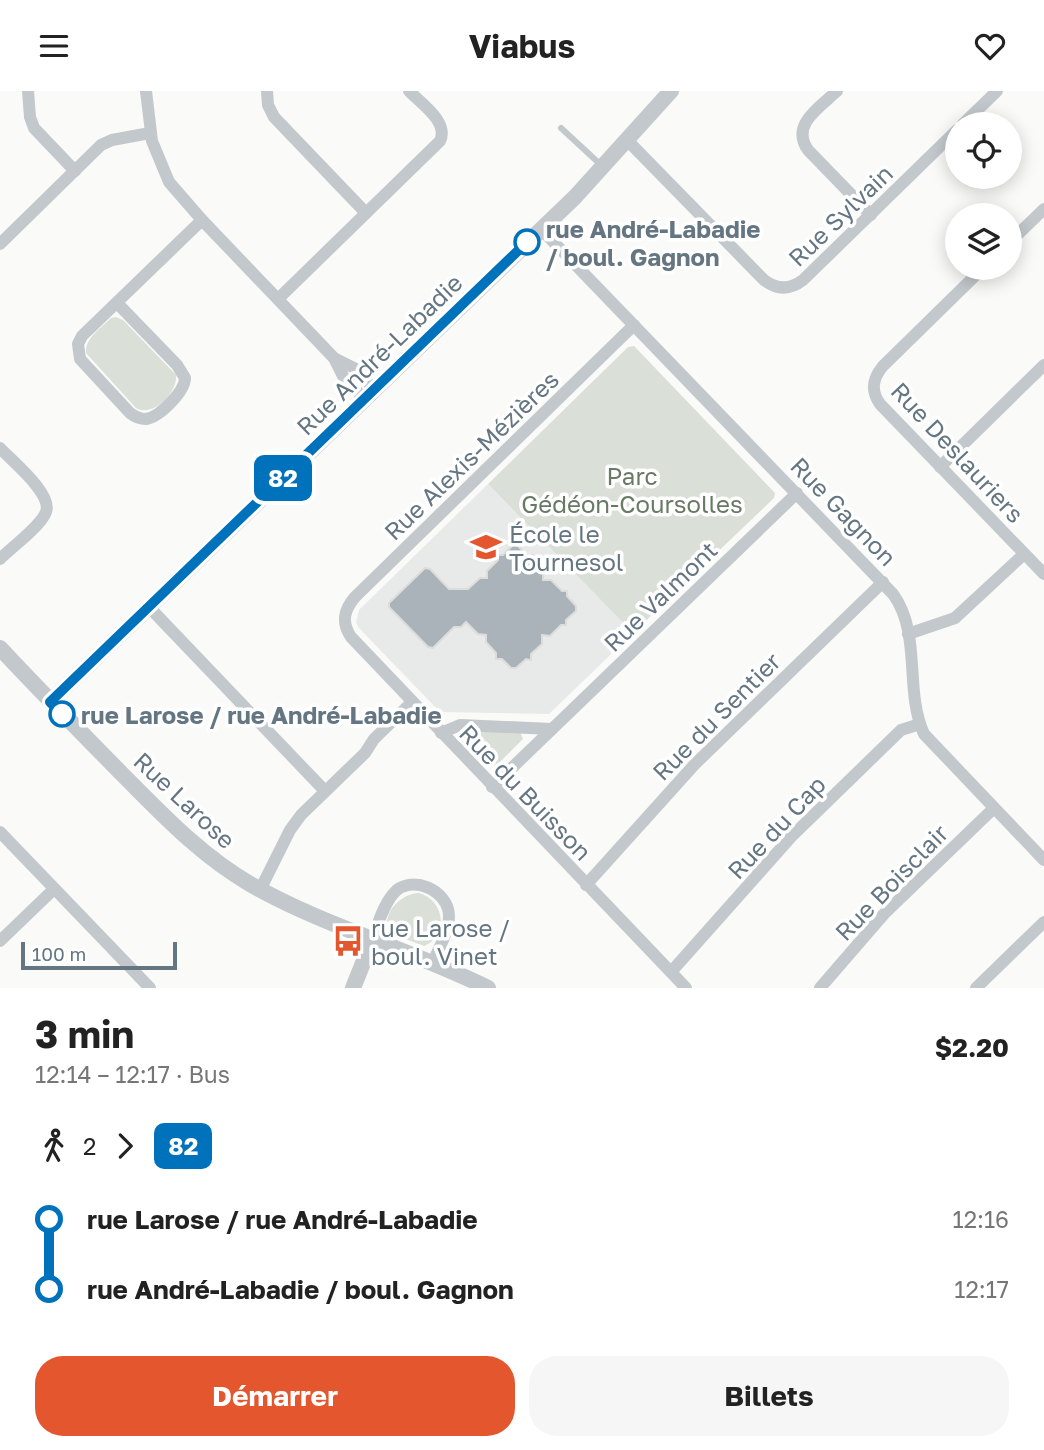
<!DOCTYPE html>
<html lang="fr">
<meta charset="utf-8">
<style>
body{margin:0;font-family:"Golos Text",sans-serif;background:#f6f6f6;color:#222;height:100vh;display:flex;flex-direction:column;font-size:26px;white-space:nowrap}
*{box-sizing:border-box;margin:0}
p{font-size:23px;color:#767676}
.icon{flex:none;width:38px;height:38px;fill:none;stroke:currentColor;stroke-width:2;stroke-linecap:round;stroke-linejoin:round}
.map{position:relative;height:897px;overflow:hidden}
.panel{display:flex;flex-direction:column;background:#fff;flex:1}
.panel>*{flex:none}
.badge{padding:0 14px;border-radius:10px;font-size:24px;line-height:46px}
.controls{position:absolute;left:945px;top:21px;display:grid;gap:14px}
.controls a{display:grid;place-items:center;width:77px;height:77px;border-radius:50%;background:#fff;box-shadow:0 4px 18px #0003;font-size:35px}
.scale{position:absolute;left:21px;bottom:18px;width:156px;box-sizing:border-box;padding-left:7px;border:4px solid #657683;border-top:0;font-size:19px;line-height:24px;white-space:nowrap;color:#657683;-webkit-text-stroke:5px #fff;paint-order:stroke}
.map>.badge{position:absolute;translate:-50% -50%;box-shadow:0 0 0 4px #fff}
.legs{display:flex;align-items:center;gap:10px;height:77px;padding:0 35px;font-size:23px}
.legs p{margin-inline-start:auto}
.overview{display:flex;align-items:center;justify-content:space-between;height:119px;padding:0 35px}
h1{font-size:38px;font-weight:700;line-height:52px}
.action{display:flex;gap:14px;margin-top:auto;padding:14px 35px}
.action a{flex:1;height:80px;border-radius:28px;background:#e4572e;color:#fff;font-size:28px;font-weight:700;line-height:80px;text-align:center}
.action a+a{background:#f6f6f6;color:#222}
ul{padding:0 35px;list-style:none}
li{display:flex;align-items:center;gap:24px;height:70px;font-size:26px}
li i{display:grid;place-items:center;width:10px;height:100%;margin:0 9px;background:currentColor}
li i::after{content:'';width:18px;height:18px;margin:-9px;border:5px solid;border-radius:50%;background:#fff}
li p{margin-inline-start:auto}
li:first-child i{background:linear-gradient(#0000 50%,currentColor 0)}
li:last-child i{background:linear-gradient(currentColor 50%,#0000 0)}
header{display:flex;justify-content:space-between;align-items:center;height:91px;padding:0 35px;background:#fff;font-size:32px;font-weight:700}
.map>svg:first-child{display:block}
</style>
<header><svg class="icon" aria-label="menu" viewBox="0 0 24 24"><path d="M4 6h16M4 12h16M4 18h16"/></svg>Viabus<svg class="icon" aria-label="heart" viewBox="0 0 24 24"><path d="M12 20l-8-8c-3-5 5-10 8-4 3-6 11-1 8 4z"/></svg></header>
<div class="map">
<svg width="1044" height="897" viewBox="0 0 1044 897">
<rect width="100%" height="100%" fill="#fafaf8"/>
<polygon fill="#e8e9e9" points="488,393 633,542 549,623 440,621 358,536 356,531 359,519"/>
<g fill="#dadfd7">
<path d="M 116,226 L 123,229 L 176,284 C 178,301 153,327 136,317 L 86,262 C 85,247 101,237 111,227 Z"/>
<polygon points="634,255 775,402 774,407 633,542 488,393 628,256"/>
<polygon points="469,640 520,641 523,648 498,673 493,674 466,648"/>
<path d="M 419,802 C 445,809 449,845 424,855 L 390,842 C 379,824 401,802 419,802 Z"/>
</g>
<polygon fill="#aab3b9" stroke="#dcdcda" stroke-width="2" points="513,454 518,455 528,465 533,464 533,470 543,481 543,489 551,489 562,500 567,500 567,505 576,515 576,520 566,529 566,534 561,534 550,545 542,544 542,553 531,563 531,569 526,568 516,577 511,577 502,568 496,568 496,562 486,551 486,544 478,543 466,531 461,536 454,536 433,557 428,556 389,516 389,512 425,477 430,478 449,498 468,498 480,487 487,487 487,480 498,469 498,464 503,464"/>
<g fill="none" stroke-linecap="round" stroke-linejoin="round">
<polyline stroke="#c3c8cc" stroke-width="6" points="561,37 601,74"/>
<g stroke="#c3c8cc" stroke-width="12">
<polyline points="28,0 30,26 34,37 75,80"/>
<polyline points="146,0 152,50 169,91 202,129 334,267 343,285 365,309"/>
<polyline points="267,0 268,14 274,26 366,122"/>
<path d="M 837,0 C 820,16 790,34 808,59 L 871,124"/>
<polyline points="963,33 997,0"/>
<path d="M 627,49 L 764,189 C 777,199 790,199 803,189 L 957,39"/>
<path d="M 541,138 L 893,503 C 922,543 904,599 924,643 L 1044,769"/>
<polyline points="1010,151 1044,118"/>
<polyline points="0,153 101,54 112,49 150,42"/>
<path d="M 983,177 L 883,275 C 873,287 870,299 880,313 L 1044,483"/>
<path d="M 278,208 L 440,50 C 449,31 422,13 409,0"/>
<path d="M 117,212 L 177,274 L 185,287 C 185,300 160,326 146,328 C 140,328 135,326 130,322 L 80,268 L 78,253 L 82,245 L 202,129"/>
<path d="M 634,234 L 355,506 C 344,519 341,531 351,546 L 686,897"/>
<polyline points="334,267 354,277 375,299"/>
<path d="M 0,357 C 12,370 53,403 46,421 C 41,435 12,456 0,468"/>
<polyline points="940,376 1044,274"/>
<polyline points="149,516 325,700"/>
<polyline points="908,543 955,527 1024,463"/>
<polyline points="441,642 460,634 552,638"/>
<polyline points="492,696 797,402"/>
<polyline points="0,741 150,897"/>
<polyline points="586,794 695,673 883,491"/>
<polyline points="260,799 290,739 301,724 365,662 374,648 412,611"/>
<path d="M 373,847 C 378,833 383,815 393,803 C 410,782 449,799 449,825 C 449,840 439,857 433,871"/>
<polyline points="0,850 54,798"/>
<polyline points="671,881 791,746 901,639 920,633"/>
<polyline points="820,897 884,823 994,717"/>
<polyline points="976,897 1044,831"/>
</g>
<g stroke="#c3c8cc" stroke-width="16">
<path d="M 0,557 C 40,600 81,641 122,683 C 162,723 200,764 250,793 C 325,836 410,858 488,897"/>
<polyline points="50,611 575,106 671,0"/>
<polyline points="353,897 373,847"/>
</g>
</g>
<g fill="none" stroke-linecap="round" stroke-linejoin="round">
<defs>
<polyline id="line-1" points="62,623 50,611 527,151"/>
</defs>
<use href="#line-1" stroke="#fff" stroke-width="16"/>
<use href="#line-1" stroke="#0072bc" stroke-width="10"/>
</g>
<defs>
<symbol id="school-bare" viewBox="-9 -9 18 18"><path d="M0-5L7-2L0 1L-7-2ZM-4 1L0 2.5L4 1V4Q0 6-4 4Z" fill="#e4572e" stroke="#fff" stroke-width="2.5" paint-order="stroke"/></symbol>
<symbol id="bus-bare" viewBox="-9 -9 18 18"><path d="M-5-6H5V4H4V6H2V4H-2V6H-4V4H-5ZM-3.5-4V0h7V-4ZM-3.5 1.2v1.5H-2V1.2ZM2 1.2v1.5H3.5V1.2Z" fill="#e4572e" stroke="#fff" stroke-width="2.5" paint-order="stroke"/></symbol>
</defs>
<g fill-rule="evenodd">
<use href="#school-bare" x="464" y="434" width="44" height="44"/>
<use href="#bus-bare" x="326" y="828" width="44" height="44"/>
</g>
<g fill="#fff" stroke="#0072bc" stroke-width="3.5">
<circle cx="527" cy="151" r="12"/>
<circle cx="62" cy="623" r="12"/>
</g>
<g text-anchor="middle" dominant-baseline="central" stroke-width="7" stroke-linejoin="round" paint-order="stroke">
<g font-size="24" fill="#657683" stroke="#fff">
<text transform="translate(840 124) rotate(-44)">Rue Sylvain</text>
<text transform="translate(379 263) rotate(-44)">Rue André-Labadie</text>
<text transform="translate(958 361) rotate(47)">Rue Deslauriers</text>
<text transform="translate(471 364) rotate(-44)">Rue Alexis-Mézières</text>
<text transform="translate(844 420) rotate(46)">Rue Gagnon</text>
<text transform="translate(660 505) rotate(-44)">Rue Valmont</text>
<text transform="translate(716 625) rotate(-45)">Rue du Sentier</text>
<text transform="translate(526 701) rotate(46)">Rue du Buisson</text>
<text transform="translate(185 709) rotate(43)">Rue Larose</text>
<text transform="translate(776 736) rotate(-47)">Rue du Cap</text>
<text transform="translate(891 791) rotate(-46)">Rue Boisclair</text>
</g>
<g font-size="24" font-weight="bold" fill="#657683" stroke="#fff" text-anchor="start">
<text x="546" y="137">rue André-Labadie<tspan x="546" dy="28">/ boul. Gagnon</tspan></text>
<text x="81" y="623">rue Larose / rue André-Labadie</text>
</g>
<g font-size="24" fill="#687a64" stroke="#fff">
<text x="632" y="384">Parc<tspan x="632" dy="28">Gédéon-Coursolles</tspan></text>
</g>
<g font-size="24" fill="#657683" stroke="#fff" text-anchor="start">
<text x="509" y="442">École le<tspan x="509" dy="28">Tournesol</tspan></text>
<text x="371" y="836">rue Larose /<tspan x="371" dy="28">boul. Vinet</tspan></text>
</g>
</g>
</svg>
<div class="controls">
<a><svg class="icon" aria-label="locate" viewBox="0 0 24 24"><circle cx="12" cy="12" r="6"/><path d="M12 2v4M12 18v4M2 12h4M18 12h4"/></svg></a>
<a><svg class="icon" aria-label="layers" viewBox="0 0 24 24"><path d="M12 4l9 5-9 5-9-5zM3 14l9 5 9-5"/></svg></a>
</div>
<div class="scale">100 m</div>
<b class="badge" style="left:283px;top:387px;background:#0072bc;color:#fff">82</b>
</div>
<section class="panel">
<div class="overview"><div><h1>3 min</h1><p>12:14 – 12:17 · Bus</p></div><b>$2.20</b></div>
<div class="legs"><svg class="icon" aria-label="walk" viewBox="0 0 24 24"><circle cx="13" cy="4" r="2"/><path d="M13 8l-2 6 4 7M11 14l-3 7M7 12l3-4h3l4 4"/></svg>2<svg class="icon" aria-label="forward" viewBox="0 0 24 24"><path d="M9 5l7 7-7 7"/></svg><b class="badge" style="background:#0072bc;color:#fff">82</b></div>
<ul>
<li><i style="color:#0072bc"></i><b>rue Larose / rue André-Labadie</b><p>12:16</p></li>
<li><i style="color:#0072bc"></i><b>rue André-Labadie / boul. Gagnon</b><p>12:17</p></li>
</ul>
<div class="action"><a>Démarrer</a><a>Billets</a></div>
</section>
